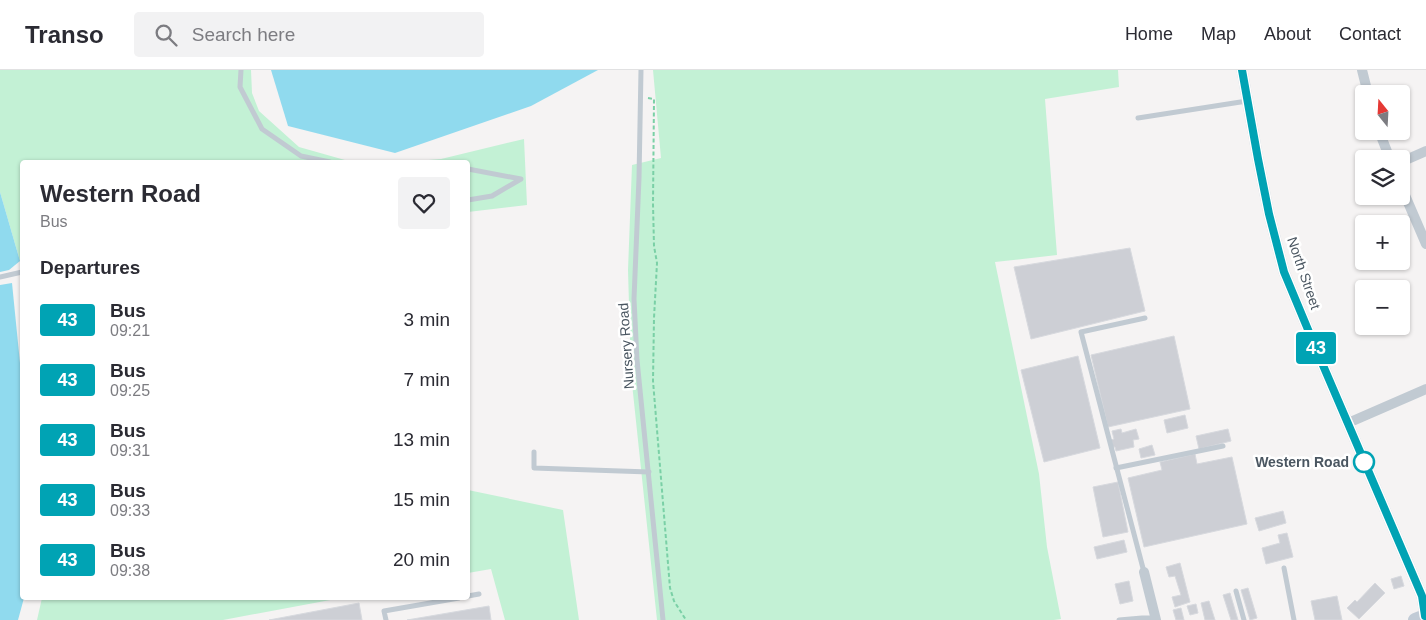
<!DOCTYPE html>
<meta charset="utf-8">
<style>
body{margin:0;font-family:Helvetica,sans-serif;background:#f2f2f3;color:#2b2b33;height:100vh;display:flex;flex-direction:column;font-size:19px;white-space:nowrap}
*{box-sizing:border-box;margin:0}
p{font-size:16px;color:#7c7c81}
.icon{flex:none;width:28px;height:28px;fill:none;stroke:currentColor;stroke-width:2;stroke-linecap:round;stroke-linejoin:round}
.map{position:relative;flex:1;overflow:hidden}
.panel{position:absolute;left:20px;top:90px;width:450px;height:440px;display:flex;flex-direction:column;background:#fff;border-radius:5px;box-shadow:0 1px 4px #0004}
.panel>*{flex:none}
.badge{padding:0 10px;border-radius:4px;font-size:18px;line-height:32px}
.needle{width:32px;rotate:342deg}
.controls{position:absolute;left:1355px;top:15px;display:grid;gap:10px}
.controls a{display:grid;place-items:center;width:55px;height:55px;border-radius:5px;background:#fff;box-shadow:0 1px 4px #0004;font-size:25px}
.map>.badge{position:absolute;translate:-50% -50%;box-shadow:0 0 0 2px #fff}
h2{padding:0 20px;font-size:19px;line-height:45px}
.round{display:grid;place-items:center;flex:none;width:52px;height:52px;border-radius:5px;background:#f2f2f3}
.head{display:flex;align-items:center;justify-content:space-between;height:85px;padding:0 20px}
h1{font-size:24px;font-weight:600;line-height:38px}
ul{padding:0;list-style:none}
li{display:flex;align-items:center;gap:15px;height:60px;padding:0 20px}
li div{flex:1}
li b{display:block;font-size:19px}
li em{font-style:normal}
li .badge{min-width:55px;font-weight:700;text-align:center}
header{display:flex;align-items:center;gap:30px;box-sizing:border-box;height:70px;padding:0 25px;background:#fff;border-bottom:1px solid #e1e1e2}
header strong{font-size:24px}
nav{display:flex;gap:28px;margin-inline-start:auto;font-size:18px}
.search{width:350px;height:45px;background:#f2f2f3;display:flex;align-items:center;gap:12px;box-sizing:border-box;padding:0 18px;border-radius:5px;color:#7c7c81;font-size:19px}
.map>svg:first-child{display:block}
</style>
<header>
<strong>Transo</strong>
<div class="search"><svg class="icon" aria-label="search" viewBox="0 0 24 24"><circle cx="10" cy="10" r="6"/><path d="M15 15l6 6"/></svg>Search here</div>
<nav><a>Home</a><a>Map</a><a>About</a><a>Contact</a></nav>
</header>
<div class="map">
<svg width="1426" height="550" viewBox="0 0 1426 550">
<rect width="100%" height="100%" fill="#f5f3f3"/>
<g fill="#c3f1d5">
<polygon points="0,0 251,0 252,23 259,41 299,77 352,92 22,92 22,215 20,191 0,122"/>
<polygon points="653,0 1118,0 1119,17 1045,29 1057,185 995,192 1039,404 1047,477 1061,549 1054,550 657,550 631,304 628,200 632,95 661,88"/>
<polygon points="524,69 527,135 468,142 468,92 403,92 441,89"/>
<polygon points="468,420 563,440 579,550 505,550 491,499 468,503"/>
<polygon points="42,528 341,528 223,550 37,550"/>
</g>
<g fill="#90daee">
<polygon points="271,0 598,0 531,36 395,83 288,56"/>
<polygon points="0,122 20,191 9,200 0,202"/>
<polygon points="12,213 22,313 22,528 24,528 18,550 0,550 0,215"/>
</g>
<g fill="#cdcfd5" stroke="#d7d9de">
<polygon points="1130,178 1145,241 1031,269 1014,197"/>
<polygon points="1174,266 1190,339 1108,357 1091,285"/>
<polygon points="1078,286 1100,378 1044,392 1021,300"/>
<polygon points="1185,345 1188,358 1167,363 1164,350"/>
<polygon points="1121,359 1122,363 1136,359 1139,369 1133,370 1134,377 1116,381 1115,377 1113,377 1111,370 1114,369 1112,361"/>
<polygon points="1228,359 1231,371 1199,379 1196,366"/>
<polygon points="1152,375 1155,385 1141,388 1139,379"/>
<polygon points="1195,384 1197,394 1232,387 1247,454 1144,477 1128,408 1162,400 1160,392"/>
<polygon points="1118,412 1128,462 1103,467 1093,417"/>
<polygon points="1283,441 1286,453 1259,461 1255,448"/>
<polygon points="1287,463 1293,487 1266,494 1262,478 1280,473 1278,465"/>
<polygon points="1124,470 1127,482 1097,489 1094,477"/>
<polygon points="1180,493 1190,532 1175,537 1172,527 1181,525 1175,506 1169,507 1166,497"/>
<polygon points="1401,506 1404,516 1394,519 1391,509"/>
<polygon points="1129,511 1133,531 1120,534 1115,514"/>
<polygon points="1375,513 1385,523 1359,549 1347,538 1355,530 1357,532"/>
<polygon points="1248,518 1257,548 1250,550 1241,520"/>
<polygon points="1230,523 1238,550 1231,550 1223,525"/>
<polygon points="1337,526 1342,550 1315,550 1311,531"/>
<polygon points="1209,531 1215,550 1205,550 1201,533"/>
<polygon points="359,533 362,550 269,550"/>
<polygon points="1196,534 1198,543 1190,545 1187,536"/>
<polygon points="489,536 491,550 407,550"/>
<polygon points="1181,538 1184,550 1176,550 1173,540"/>
</g>
<g fill="none" stroke-linecap="round" stroke-linejoin="round">
<polyline stroke="#7ad0a6" stroke-width="2" stroke-dasharray="4 2.5" stroke-linecap="butt" points="648,28 654,29 653,134 654,176 657,193 654,248 653,311 670,518 674,531 686,550"/>
<g stroke="#c1cad2" stroke-width="5">
<polyline points="241,0 240,17 262,59 301,86 330,92"/>
<polyline points="641,0 639,108 634,229 637,290 663,550"/>
<polyline points="1138,48 1247,31"/>
<polyline points="468,99 521,109 492,126 468,130"/>
<polyline points="0,207 22,202"/>
<polyline points="534,382 534,398 649,402"/>
<polyline points="1116,398 1223,376"/>
<polyline points="1284,498 1294,550"/>
<polyline points="1144,502 1081,262 1145,248"/>
<polyline points="1236,521 1244,550"/>
<polyline points="468,526 479,524"/>
<polyline points="386,550 384,541 459,528"/>
<polyline points="1119,550 1142,548 1155,548"/>
</g>
<g stroke="#c1cad2" stroke-width="10">
<polyline points="1362,0 1368,24"/>
<polyline points="1379,61 1390,89"/>
<polyline points="1401,92 1426,81"/>
<polyline points="1401,116 1426,174"/>
<polyline points="1348,353 1426,319"/>
<polyline points="1144,502 1156,550"/>
</g>
<polyline stroke="#c1cad2" stroke-width="11" points="1242,0 1258,89 1269,144 1284,202 1319,286 1422,526 1425,546 1426,545"/>
<polyline stroke="#c1cbd6" stroke-width="14" points="1415,550 1425,546 1426,549"/>
</g>
<g fill="none" stroke-linecap="round" stroke-linejoin="round">
<defs>
<polyline id="line" points="1242,0 1258,89 1269,144 1284,202 1319,286 1422,526 1425,546"/>
</defs>
<use href="#line" stroke="#fff" stroke-width="11"/>
<use href="#line" stroke="#00a3b4" stroke-width="8"/>
</g>
<circle fill="#fff" stroke="#00a3b4" stroke-width="2.5" cx="1364" cy="392" r="10"/>
<g text-anchor="middle" dominant-baseline="central" stroke-width="5" stroke-linejoin="round" paint-order="stroke">
<g font-size="14" fill="#4a5661" stroke="#fff">
<text transform="translate(1304 203) rotate(71)">North Street</text>
<text transform="translate(626 276) rotate(-94)">Nursery Road</text>
</g>
<g font-size="14" font-weight="bold" fill="#4a5661" stroke="#fff" text-anchor="end">
<text x="1349" y="392">Western Road</text>
</g>
</g>
</svg>
<div class="controls">
<a><svg class="needle" viewBox="-14 -14 28 28"><path d="M0-13l5 13h-10z" fill="#e53935"/><path d="M0 13l5-13h-10z" fill="#7c7c81"/></svg></a>
<a><svg class="icon" aria-label="layers" viewBox="0 0 24 24"><path d="M12 4l9 5-9 5-9-5zM3 14l9 5 9-5"/></svg></a>
<a>+</a>
<a>−</a>
</div>
<b class="badge" style="left:1316px;top:278px;background:#00a3b4;color:#fff">43</b>
<section class="panel">
<div class="head"><div><h1>Western Road</h1><p>Bus</p></div><a class="round"><svg class="icon" aria-label="heart" viewBox="0 0 24 24"><path d="M12 20l-8-8c-3-5 5-10 8-4 3-6 11-1 8 4z"/></svg></a></div>
<h2>Departures</h2>
<ul>
<li><span class="badge" style="background:#00a3b4;color:#fff">43</span><div><b>Bus</b><p>09:21</p></div><em>3 min</em></li>
<li><span class="badge" style="background:#00a3b4;color:#fff">43</span><div><b>Bus</b><p>09:25</p></div><em>7 min</em></li>
<li><span class="badge" style="background:#00a3b4;color:#fff">43</span><div><b>Bus</b><p>09:31</p></div><em>13 min</em></li>
<li><span class="badge" style="background:#00a3b4;color:#fff">43</span><div><b>Bus</b><p>09:33</p></div><em>15 min</em></li>
<li><span class="badge" style="background:#00a3b4;color:#fff">43</span><div><b>Bus</b><p>09:38</p></div><em>20 min</em></li>
</ul>
</section>
</div>
